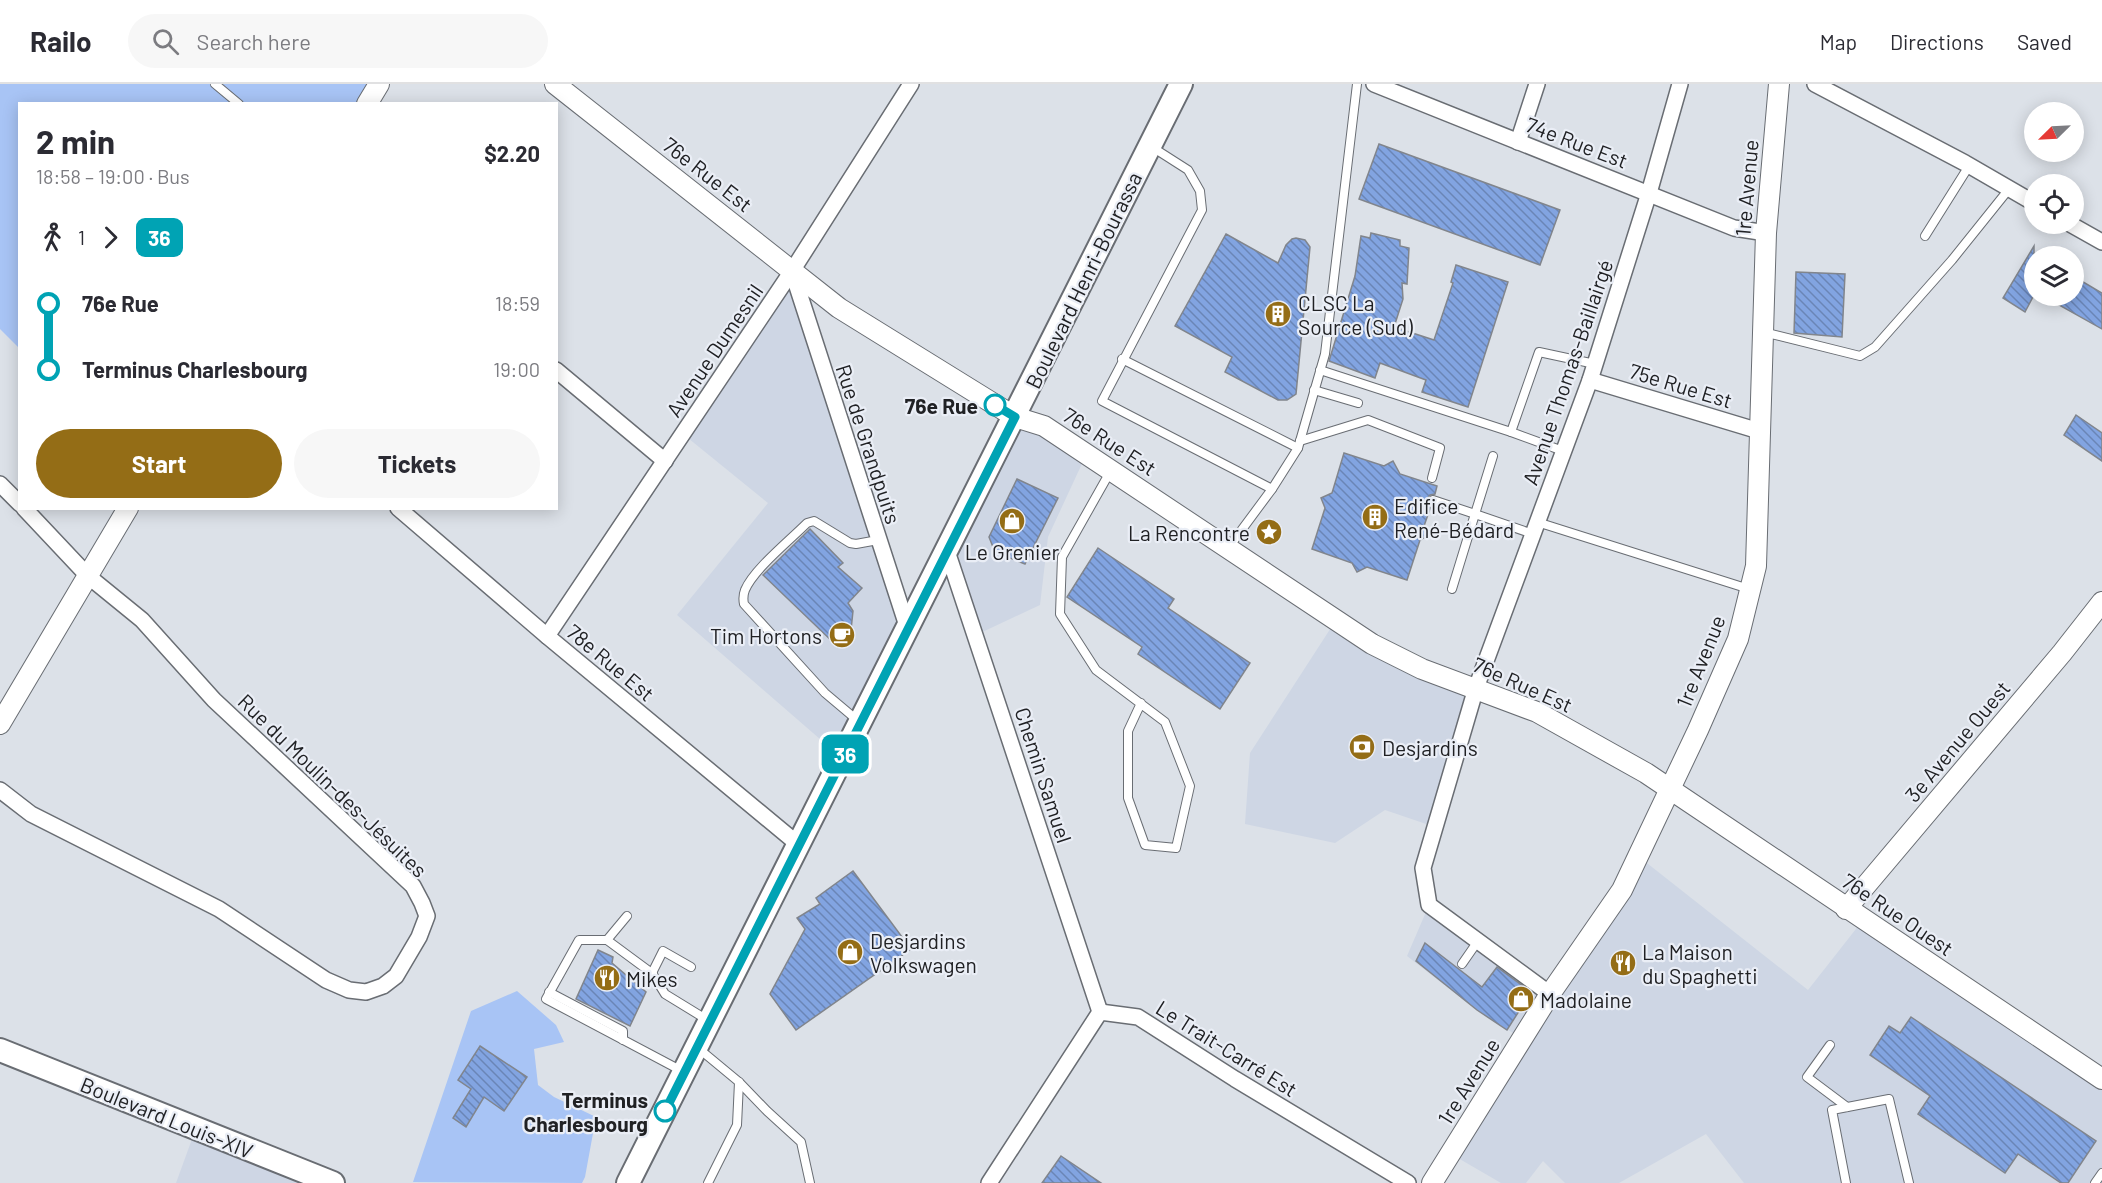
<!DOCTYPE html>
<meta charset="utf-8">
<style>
body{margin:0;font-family:Barlow,sans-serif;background:#f7f7f7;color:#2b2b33;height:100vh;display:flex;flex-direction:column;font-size:22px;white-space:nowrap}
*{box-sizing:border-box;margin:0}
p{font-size:20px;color:#7c7c81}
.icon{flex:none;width:33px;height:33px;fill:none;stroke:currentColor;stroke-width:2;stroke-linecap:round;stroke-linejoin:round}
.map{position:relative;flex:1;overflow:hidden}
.sheet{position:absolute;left:18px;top:18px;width:540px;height:408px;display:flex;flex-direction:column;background:#fff;border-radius:0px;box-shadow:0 3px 15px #0003}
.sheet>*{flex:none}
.badge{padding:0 12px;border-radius:9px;font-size:21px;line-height:39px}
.needle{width:39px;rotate:246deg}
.buttons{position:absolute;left:2024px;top:18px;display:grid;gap:12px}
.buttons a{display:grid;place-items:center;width:60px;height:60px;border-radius:50%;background:#fff;box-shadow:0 3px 15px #0003;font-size:30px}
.map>.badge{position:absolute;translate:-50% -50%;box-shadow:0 0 0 3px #fff}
.legs{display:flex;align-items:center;gap:9px;height:66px;padding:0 18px;font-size:20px}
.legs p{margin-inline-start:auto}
.headline{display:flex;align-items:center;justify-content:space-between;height:102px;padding:0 18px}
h1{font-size:33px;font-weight:700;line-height:45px}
.button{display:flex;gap:12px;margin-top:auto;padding:12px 18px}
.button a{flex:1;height:69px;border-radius:36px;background:#946d16;color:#fff;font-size:24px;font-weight:700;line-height:69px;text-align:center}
.button a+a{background:#f7f7f7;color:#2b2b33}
ul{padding:0 18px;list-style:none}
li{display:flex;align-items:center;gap:21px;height:66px;font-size:22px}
li i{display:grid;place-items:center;width:9px;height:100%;margin:0 8px;background:currentColor}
li i::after{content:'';width:15px;height:15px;margin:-8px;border:4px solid;border-radius:50%;background:#fff}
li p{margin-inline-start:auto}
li:first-child i{background:linear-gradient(#0000 50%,currentColor 0)}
li:last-child i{background:linear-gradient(currentColor 50%,#0000 0)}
header{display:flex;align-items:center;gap:36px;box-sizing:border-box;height:84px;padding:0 30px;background:#fff;border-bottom:2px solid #e1e1e2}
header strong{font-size:28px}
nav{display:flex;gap:33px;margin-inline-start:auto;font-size:21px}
.search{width:420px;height:54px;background:#f7f7f7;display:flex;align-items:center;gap:15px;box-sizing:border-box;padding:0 21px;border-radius:33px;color:#7c7c81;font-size:22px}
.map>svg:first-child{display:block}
</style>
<header>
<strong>Railo</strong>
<div class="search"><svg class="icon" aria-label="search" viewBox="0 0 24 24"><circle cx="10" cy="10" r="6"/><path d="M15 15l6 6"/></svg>Search here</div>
<nav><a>Map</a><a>Directions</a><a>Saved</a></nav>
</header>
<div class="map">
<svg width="2102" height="1099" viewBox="0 0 2102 1099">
<defs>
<pattern id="building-back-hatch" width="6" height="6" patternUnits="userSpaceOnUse" patternTransform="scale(1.5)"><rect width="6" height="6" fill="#82a4e1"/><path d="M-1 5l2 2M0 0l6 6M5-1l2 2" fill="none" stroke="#6a85b6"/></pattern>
</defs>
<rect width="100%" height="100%" fill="#dce1e8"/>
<g fill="#ced6e4">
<polygon points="792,187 908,545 843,675 677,531 768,419 683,350"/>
<polygon points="1015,333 1086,371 1048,453 1040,521 976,551 947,467"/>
<polygon points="1336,536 1476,604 1435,743 1385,726 1335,759 1245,740 1250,669"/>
<polygon points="1638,772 1808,906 1863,836 2102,995 2102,1099 1744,1099 1706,1050 1619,1099 1565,1099 1543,1077 1526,1099 1501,1099 1451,1070 1522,955 1466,918 1407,872 1429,821 1550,910"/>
<polygon points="196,1044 333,1099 176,1099"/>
</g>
<g fill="#a8c4f5">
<polygon points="0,0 379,0 367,19 20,20 19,264 0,245"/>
<polygon points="517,907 556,941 564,958 534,965 538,1001 554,1013 596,1033 585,1093 582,1099 413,1098 471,927"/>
</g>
<g fill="url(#building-back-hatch)" stroke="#81858c" stroke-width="1.5">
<polygon points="1379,60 1560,126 1540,181 1359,115"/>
<polygon points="1371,149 1400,156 1400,162 1409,164 1407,200 1402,199 1403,215 1394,243 1434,256 1453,199 1451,198 1456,181 1508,198 1468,323 1422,308 1426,296 1380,279 1375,294 1329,277 1355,192 1361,152 1370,154"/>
<polygon points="1226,150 1278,179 1286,161 1292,155 1296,154 1305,156 1310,163 1296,310 1287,316 1278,316 1225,288 1232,273 1175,242"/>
<polygon points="2034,162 2034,211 2025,228 2003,214"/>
<polygon points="1796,188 1845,190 1842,253 1794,249"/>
<polygon points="2073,192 2102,209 2102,245 2043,212 2073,212"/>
<polygon points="2076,331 2102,349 2102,377 2064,351"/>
<polygon points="1344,369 1384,382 1393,377 1400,390 1437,402 1435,410 1430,411 1427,415 1431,422 1424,442 1429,451 1420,456 1407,496 1367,483 1357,488 1352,479 1312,465 1325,424 1321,414 1332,409"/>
<polygon points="1017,395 1058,414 1025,480 995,468 989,453"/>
<polygon points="810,445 843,479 838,483 862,504 848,519 853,527 851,546 838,563 763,491"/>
<polygon points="1098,464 1174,515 1168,524 1250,579 1220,625 1138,570 1142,563 1067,513"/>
<polygon points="853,787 911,865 796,946 770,910 805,845 797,834 820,820 816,814"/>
<polygon points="1425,859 1482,903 1497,883 1527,905 1524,910 1528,913 1507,946 1477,926 1416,877"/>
<polygon points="598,866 613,873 612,879 646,908 630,942 576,915"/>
<polygon points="1911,933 2096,1057 2068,1099 2061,1099 2018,1070 2005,1089 1918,1030 1930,1012 1870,971 1889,942 1900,949"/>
<polygon points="480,962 527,993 504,1027 484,1013 466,1043 453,1034 471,1005 458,996"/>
<polygon points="1061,1072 1101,1099 1042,1099"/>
</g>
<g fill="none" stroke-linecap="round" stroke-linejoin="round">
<defs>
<g id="service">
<polyline points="215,0 239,20"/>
<polyline points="1152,63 1188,86 1200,107 1202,126 1102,317 1272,405"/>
<polyline points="1925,152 1969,82"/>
<polyline points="1763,248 1860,272 1875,263 1952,176 2009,105"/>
<polyline points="1122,275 1298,364"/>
<polyline points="1320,286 1511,348"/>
<polyline points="1314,306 1358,319"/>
<polyline points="1300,357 1368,336 1440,364 1432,394"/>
<polyline points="1563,367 1511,348 1539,268 1595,280"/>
<polyline points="1110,388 1062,473 1060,530 1096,586 1165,638 1190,702 1176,764 1145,761 1128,714 1128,647 1141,619"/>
<polyline points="1433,416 1475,430 1493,372"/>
<polyline points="1537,438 1749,505"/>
<polyline points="1229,463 1272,405 1298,364 1325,270 1357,0"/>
<polyline points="1452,505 1475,430 1533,450"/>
<path d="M 857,636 L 825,609 L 744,520 C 743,515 743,511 745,506 C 754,485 789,457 807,439 L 814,437 L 850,459 L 856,460 L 878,456"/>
<polyline points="607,856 627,832"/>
<polyline points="1462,880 1478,857"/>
<polyline points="691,883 663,867 652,889 665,910 709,937"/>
<polyline points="653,890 607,856 579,856 546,915 682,987"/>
<polyline points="549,908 623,947 623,956"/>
<polyline points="1830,961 1807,993 1847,1023"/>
<polyline points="698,964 739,998 767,1027 801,1058 810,1099"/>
<polyline points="708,1099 737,1041 739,998"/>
<polyline points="1846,1099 1832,1026 1889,1015 1909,1099"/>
<polyline points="2095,1099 2102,1089"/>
</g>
<g id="minor">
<polyline points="1374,0 1734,144 1766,149"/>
<polyline points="1815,0 1965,79 2034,119"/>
<polyline points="1518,58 1537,0"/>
<polyline points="2070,140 2102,158"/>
<polyline points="792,187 908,545"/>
<polyline points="556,286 665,377"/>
<polyline points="1590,296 1759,347"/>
<polyline points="0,400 20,420"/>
<polyline points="398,424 547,552 799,761"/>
<polyline points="947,467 1100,928"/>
<polyline points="547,552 792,187 911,0"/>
<polyline points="0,706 31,730 219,825 326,896 349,906 366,908 383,902 396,892 419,853 427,832 422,819 413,802 214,616 142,536 88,492 24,424"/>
<polyline points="1550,910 1429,821 1423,784 1476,604 1590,296 1649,109 1680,0"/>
<polyline points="989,1099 1100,928 1138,933 1235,995 1408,1099"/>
</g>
<g id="tertiary">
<polyline points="555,0 839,224 1015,333 1044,342 1372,560 1422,585 1537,628 1646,689 2102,995"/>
<polyline points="367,20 379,0"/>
<polyline points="0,640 128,424"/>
<polyline points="1846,825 2062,569 2102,518"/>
<polyline points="1432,1099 1550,910 1622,806 1698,646 1738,555 1756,482 1766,149 1779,0"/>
</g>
<g id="secondary">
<polyline points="0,966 333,1099"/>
<polyline points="628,1099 1181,0"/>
</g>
</defs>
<use href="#service" stroke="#696d73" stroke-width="10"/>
<use href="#minor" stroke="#696d73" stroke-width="18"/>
<use href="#tertiary" stroke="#696d73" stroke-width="22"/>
<use href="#secondary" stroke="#696d73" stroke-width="26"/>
<use href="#service" stroke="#fff" stroke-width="8"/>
<use href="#minor" stroke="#fff" stroke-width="15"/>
<use href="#tertiary" stroke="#fff" stroke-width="20"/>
<use href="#secondary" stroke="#fff" stroke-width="22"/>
</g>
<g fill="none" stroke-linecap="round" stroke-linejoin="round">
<defs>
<polyline id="line-1" points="665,1027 1015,333 995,321"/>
</defs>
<use href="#line-1" stroke="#fff" stroke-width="14"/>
<use href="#line-1" stroke="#00a3b4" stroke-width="9"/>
</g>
<defs>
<symbol id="building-disc" viewBox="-11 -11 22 22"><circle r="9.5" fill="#946d16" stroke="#eaeef6"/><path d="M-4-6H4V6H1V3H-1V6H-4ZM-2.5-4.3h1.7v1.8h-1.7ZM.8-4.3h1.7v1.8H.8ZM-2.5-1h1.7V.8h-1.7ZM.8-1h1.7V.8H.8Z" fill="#fff"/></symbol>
<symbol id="shop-disc" viewBox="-11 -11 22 22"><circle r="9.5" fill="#946d16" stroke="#eaeef6"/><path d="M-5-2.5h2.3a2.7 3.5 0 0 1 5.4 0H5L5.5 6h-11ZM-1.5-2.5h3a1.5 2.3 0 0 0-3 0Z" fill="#fff"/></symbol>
<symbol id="sight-disc" viewBox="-11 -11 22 22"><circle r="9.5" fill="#946d16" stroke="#eaeef6"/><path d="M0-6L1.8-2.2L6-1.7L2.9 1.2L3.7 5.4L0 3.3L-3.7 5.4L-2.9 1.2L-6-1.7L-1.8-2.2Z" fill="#fff"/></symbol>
<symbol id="cafe-disc" viewBox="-11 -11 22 22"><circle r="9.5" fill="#946d16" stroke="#eaeef6"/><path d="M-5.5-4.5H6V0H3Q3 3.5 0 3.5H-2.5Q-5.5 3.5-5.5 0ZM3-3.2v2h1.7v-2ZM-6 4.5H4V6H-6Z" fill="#fff"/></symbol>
<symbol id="bank-disc" viewBox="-11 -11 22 22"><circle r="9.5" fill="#946d16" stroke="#eaeef6"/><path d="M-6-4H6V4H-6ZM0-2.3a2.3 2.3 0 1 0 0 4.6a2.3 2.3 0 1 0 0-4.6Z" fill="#fff"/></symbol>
<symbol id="restaurant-disc" viewBox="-11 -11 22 22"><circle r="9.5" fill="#946d16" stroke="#eaeef6"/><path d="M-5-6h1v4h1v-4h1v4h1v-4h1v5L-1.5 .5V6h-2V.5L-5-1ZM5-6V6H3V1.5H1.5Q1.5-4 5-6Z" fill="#fff"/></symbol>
</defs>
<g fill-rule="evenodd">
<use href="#building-disc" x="1263" y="215" width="30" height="30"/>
<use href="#building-disc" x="1360" y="418" width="30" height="30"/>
<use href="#shop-disc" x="997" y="422" width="30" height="30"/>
<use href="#sight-disc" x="1254" y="433" width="30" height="30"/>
<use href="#cafe-disc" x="827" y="536" width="30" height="30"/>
<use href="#bank-disc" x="1347" y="648" width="30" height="30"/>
<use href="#shop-disc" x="835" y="853" width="30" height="30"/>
<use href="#restaurant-disc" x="1608" y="864" width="30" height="30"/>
<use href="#restaurant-disc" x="592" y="879" width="30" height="30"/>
<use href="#shop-disc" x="1506" y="900" width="30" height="30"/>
</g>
<g fill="#fff" stroke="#00a3b4" stroke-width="3">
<circle cx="995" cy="321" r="10"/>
<circle cx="665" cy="1027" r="10"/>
</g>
<g text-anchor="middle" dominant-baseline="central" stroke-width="4.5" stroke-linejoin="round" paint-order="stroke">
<g font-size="21" fill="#202124" stroke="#eaeef6">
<text transform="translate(1577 58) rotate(21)">74e Rue Est</text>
<text transform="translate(708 90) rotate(38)">76e Rue Est</text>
<text transform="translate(1746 104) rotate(-85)">1re Avenue</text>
<text transform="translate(1083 196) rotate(-64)">Boulevard Henri-Bourassa</text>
<text transform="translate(714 266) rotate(-56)">Avenue Dumesnil</text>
<text transform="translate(1567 288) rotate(-71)">Avenue Thomas-Baillairgé</text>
<text transform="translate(1681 301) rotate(17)">75e Rue Est</text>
<text transform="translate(1110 357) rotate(33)">76e Rue Est</text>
<text transform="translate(869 360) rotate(72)">Rue de Grandpuits</text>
<text transform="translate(1700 577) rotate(-68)">1re Avenue</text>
<text transform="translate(611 578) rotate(40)">78e Rue Est</text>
<text transform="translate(1523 600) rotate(24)">76e Rue Est</text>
<text transform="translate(1957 657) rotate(-50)">3e Avenue Ouest</text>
<text transform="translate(1044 691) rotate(72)">Chemin Samuel</text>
<text transform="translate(333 701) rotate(44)">Rue du Moulin-des-Jésuites</text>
<text transform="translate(1898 830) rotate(34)">76e Rue Ouest</text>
<text transform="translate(1227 964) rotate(32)">Le Trait-Carré Est</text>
<text transform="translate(1468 997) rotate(-58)">1re Avenue</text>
<text transform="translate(167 1033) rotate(22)">Boulevard Louis-XIV</text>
</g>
<g font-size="21" fill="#202124" stroke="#eaeef6" text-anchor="start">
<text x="1298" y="218">CLSC La<tspan x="1298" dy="24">Source (Sud)</tspan></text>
<text x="1394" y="421">Edifice<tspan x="1394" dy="24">René-Bédard</tspan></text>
<text x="1250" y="448" text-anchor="end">La Rencontre</text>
<text x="1012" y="467" text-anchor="middle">Le Grenier</text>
<text x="822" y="551" text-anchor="end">Tim Hortons</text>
<text x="1382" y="663">Desjardins</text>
<text x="870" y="856">Desjardins<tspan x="870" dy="24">Volkswagen</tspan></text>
<text x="1642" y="867">La Maison<tspan x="1642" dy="24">du Spaghetti</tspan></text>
<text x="626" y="894">Mikes</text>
<text x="1540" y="915">Madolaine</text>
</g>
<g font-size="21" font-weight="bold" fill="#202124" stroke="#eaeef6" text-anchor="end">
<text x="978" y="321">76e Rue</text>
<text x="648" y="1015">Terminus<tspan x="648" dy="24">Charlesbourg</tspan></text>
</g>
</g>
</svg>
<div class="buttons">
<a><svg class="needle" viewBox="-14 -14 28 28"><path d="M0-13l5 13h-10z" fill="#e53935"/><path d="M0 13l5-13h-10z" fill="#7c7c81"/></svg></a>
<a><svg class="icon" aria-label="locate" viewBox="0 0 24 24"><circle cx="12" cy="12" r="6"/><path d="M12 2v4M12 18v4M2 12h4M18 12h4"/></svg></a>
<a><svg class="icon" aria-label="layers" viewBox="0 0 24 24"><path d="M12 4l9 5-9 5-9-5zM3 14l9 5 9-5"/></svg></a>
</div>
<b class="badge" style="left:845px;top:670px;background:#00a3b4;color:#fff">36</b>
<section class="sheet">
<div class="headline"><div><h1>2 min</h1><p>18:58 – 19:00 · Bus</p></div><b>$2.20</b></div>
<div class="legs"><svg class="icon" aria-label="walk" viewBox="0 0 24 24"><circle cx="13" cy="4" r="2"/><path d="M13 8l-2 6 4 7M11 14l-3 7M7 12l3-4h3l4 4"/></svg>1<svg class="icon" aria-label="forward" viewBox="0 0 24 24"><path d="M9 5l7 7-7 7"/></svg><b class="badge" style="background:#00a3b4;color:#fff">36</b></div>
<ul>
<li><i style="color:#00a3b4"></i><b>76e Rue</b><p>18:59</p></li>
<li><i style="color:#00a3b4"></i><b>Terminus Charlesbourg</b><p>19:00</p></li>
</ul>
<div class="button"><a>Start</a><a>Tickets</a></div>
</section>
</div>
